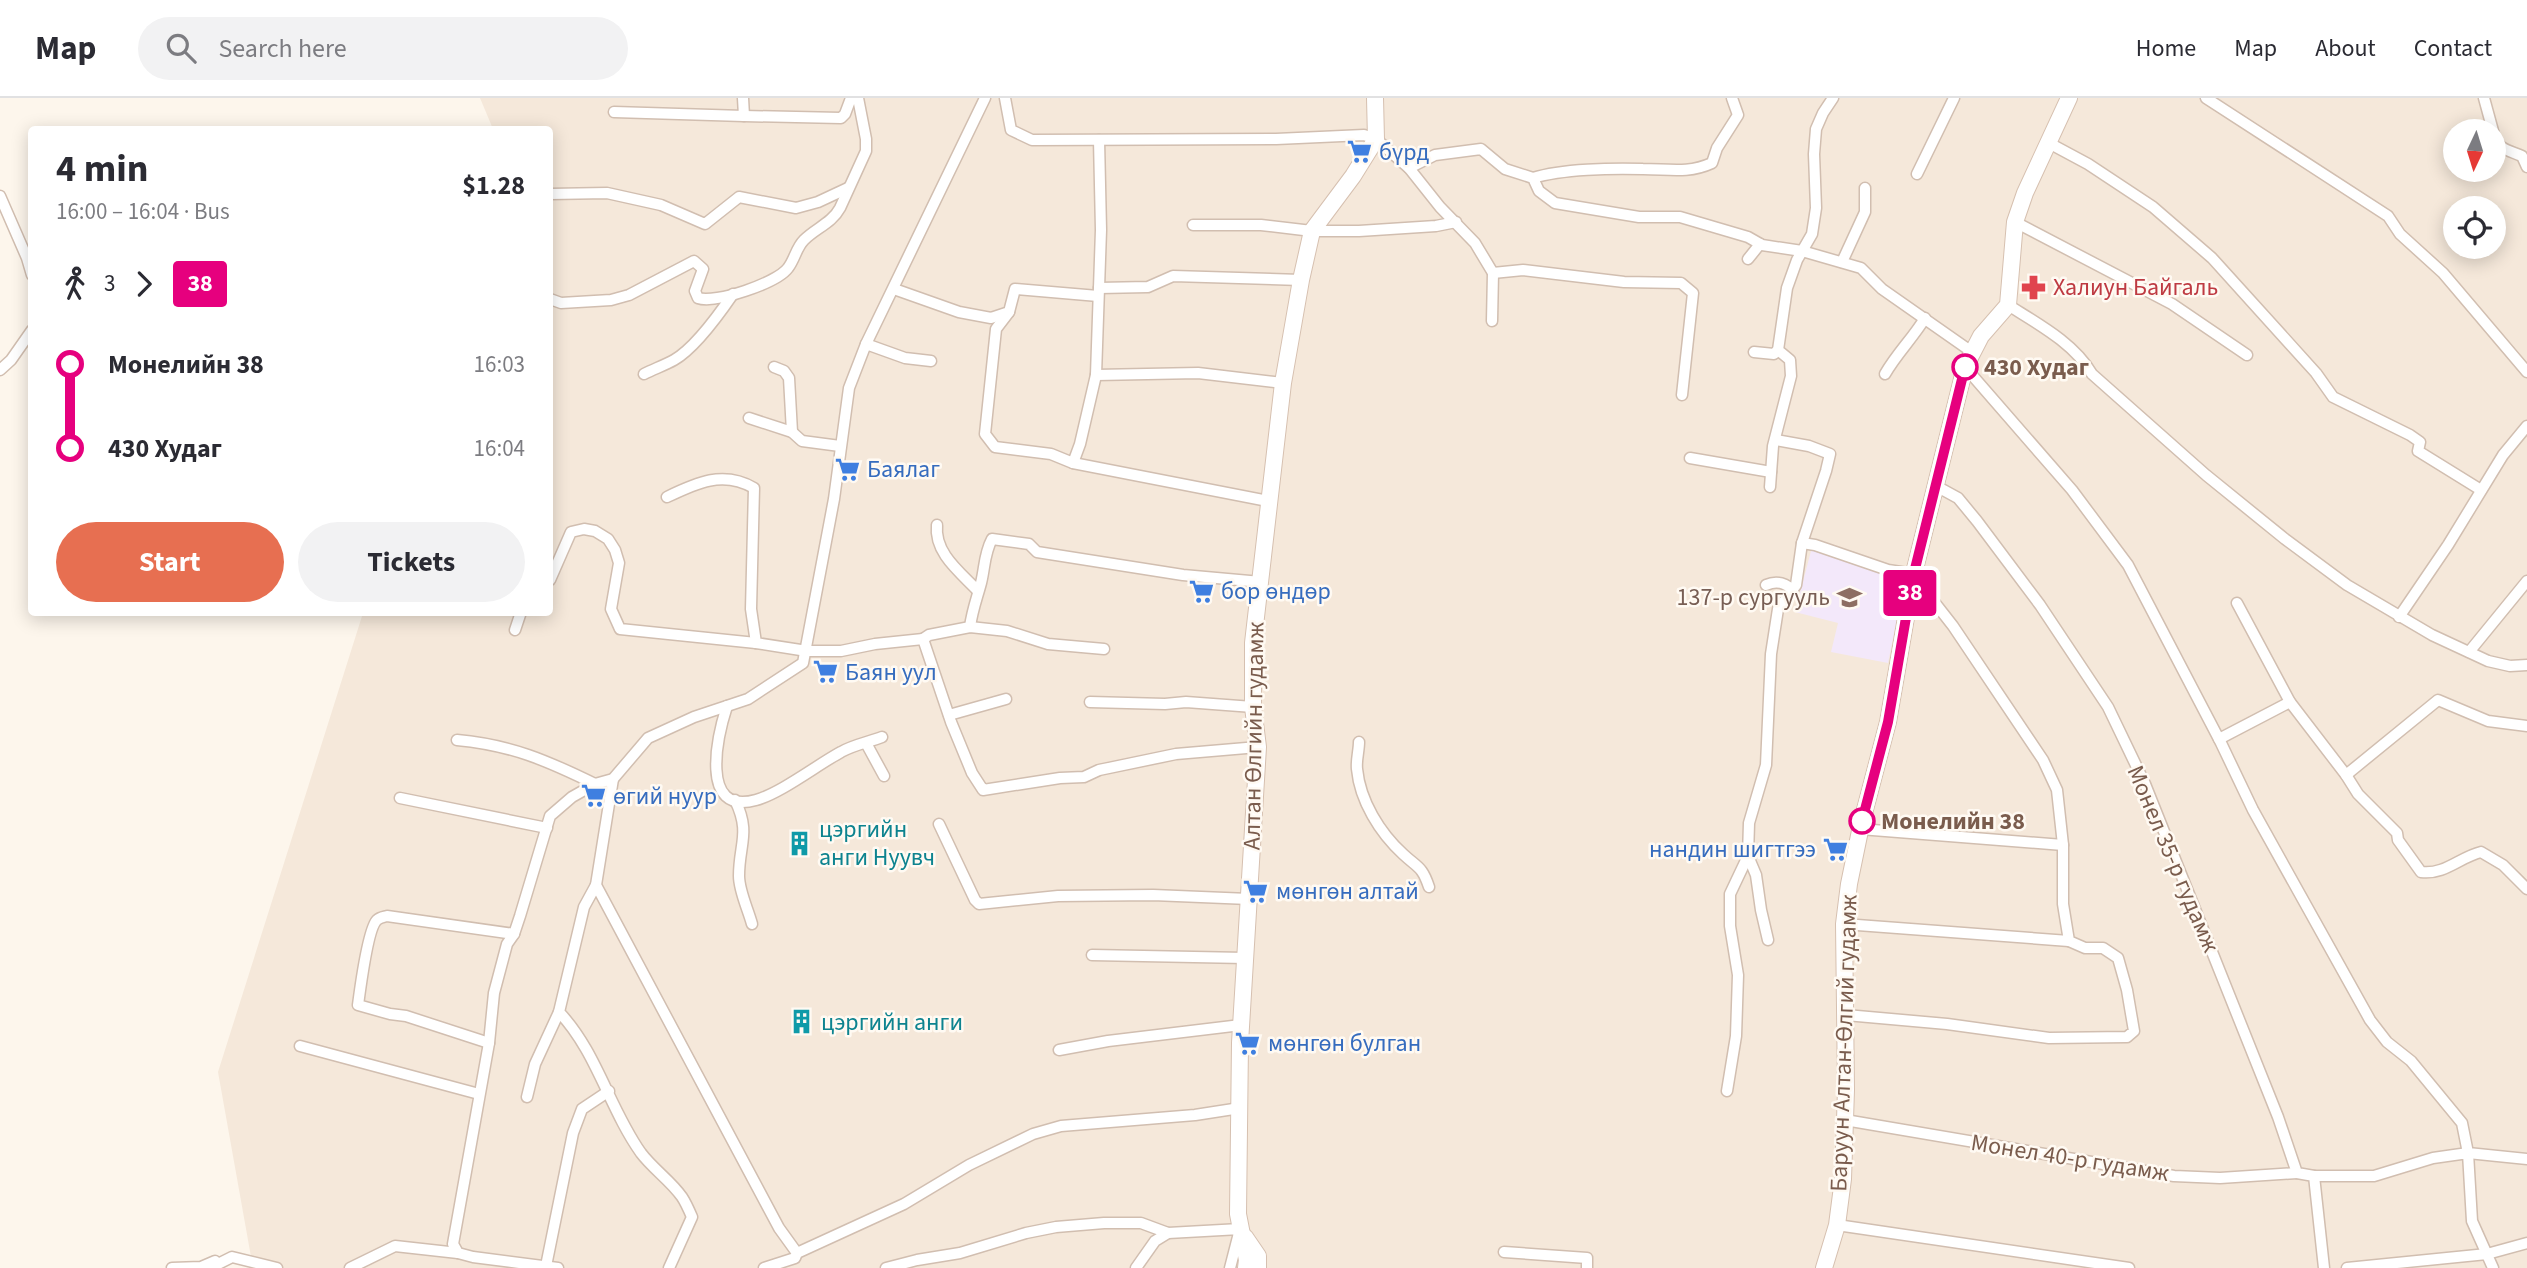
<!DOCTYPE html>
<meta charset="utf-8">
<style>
body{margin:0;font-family:"Source Sans 3",sans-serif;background:#f2f2f3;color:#2b2b33;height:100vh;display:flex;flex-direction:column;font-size:26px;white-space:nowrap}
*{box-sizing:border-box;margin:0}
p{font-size:23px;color:#7c7c81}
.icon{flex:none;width:38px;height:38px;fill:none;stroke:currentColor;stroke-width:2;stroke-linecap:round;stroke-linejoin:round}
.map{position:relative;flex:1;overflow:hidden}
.panel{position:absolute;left:28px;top:28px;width:525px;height:490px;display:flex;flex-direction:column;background:#fff;border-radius:7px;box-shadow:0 4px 18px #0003}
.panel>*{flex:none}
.badge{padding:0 14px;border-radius:5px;font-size:24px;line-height:46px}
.needle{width:46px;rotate:184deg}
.buttons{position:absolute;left:2443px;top:21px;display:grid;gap:14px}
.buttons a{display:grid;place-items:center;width:63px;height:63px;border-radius:50%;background:#fff;box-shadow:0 4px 18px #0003;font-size:35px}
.map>.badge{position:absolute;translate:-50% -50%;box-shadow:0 0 0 4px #fff}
.legs{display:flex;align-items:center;gap:10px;height:77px;padding:0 28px;font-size:23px}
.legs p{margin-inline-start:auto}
.overview{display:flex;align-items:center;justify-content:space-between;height:119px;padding:0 28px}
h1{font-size:38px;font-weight:700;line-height:52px}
.button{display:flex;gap:14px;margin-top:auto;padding:14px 28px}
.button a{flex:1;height:80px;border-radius:42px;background:#e76f51;color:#fff;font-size:28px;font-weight:700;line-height:80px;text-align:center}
.button a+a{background:#f2f2f3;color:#2b2b33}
ul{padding:0 28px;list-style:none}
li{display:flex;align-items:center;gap:24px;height:84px;font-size:26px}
li i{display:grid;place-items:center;width:10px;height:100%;margin:0 9px;background:currentColor}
li i::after{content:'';width:18px;height:18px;margin:-9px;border:5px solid;border-radius:50%;background:#fff}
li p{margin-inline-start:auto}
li:first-child i{background:linear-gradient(#0000 50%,currentColor 0)}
li:last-child i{background:linear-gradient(currentColor 50%,#0000 0)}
header{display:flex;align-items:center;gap:42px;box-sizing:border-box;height:98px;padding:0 35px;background:#fff;border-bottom:2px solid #e1e1e2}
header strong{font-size:33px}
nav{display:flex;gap:38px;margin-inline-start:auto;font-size:24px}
.search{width:490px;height:63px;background:#f2f2f3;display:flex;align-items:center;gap:18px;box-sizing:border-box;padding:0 24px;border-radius:38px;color:#7c7c81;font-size:26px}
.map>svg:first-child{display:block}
</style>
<header>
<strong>Map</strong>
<div class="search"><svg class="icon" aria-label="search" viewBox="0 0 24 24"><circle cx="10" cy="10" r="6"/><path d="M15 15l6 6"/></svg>Search here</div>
<nav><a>Home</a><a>Map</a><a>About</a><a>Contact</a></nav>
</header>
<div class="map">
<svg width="2527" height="1170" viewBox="0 0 2527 1170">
<rect width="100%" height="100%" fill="#fdf6ec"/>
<path fill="#f5e8da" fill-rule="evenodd" d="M 480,0 L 2527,0 L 2527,1170 L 253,1170 L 218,974 L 363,515 L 550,514 L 550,32 L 493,31 ZM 2455,33 L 2494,33 L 2494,72 L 2455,72 ZM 2455,110 L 2494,110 L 2494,149 L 2455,149 Z"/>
<polygon fill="#f3e8fa" points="1815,451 1902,480 1905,483 1888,565 1831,554 1838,525 1795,514 1811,453"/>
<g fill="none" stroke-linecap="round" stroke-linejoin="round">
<defs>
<g id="street">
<polyline points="1005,0 1011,32 1032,42 1276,41 1364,37 1376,41 1409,70 1440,109 1475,145 1493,175 1492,223"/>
<polyline points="2206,0 2388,118 2400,136 2443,175 2527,274"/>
<polyline points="2484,0 2493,33"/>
<polyline points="614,14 744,18 743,0"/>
<polyline points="744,18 841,20 845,16 851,0"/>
<path d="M 2494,36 C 2498,52 2508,52 2522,58 L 2527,69"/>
<polyline points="2047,44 2088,66 2153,109 2212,160 2316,275 2333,299 2410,337 2420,344 2418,353 2481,392"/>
<polyline points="1409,70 1435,57 1481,51 1505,71 1533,80 1539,93 1555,105 1639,119 1680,119 1748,139 1762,147 1802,153 1861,170 1882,191 1972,254"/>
<polyline points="1917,76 1954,0"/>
<path d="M 1533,80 C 1562,71 1612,70 1643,71 C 1668,71 1688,76 1712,65 L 1717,50 L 1738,17 L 1732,0"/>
<polyline points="550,96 607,95 661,107 705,126 739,99 796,110 818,104 848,90"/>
<polyline points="0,98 27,160 32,177"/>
<polyline points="2015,124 2172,206 2247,257"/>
<polyline points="1193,127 1261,127 1312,133 1359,133 1436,128 1456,124"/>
<polyline points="1748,161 1760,146"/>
<polyline points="1842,164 1865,114 1865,90"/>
<polyline points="1493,175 1523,172 1624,184 1681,185 1693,195 1682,297"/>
<polyline points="1099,190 1148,189 1173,178 1301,182"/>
<polyline points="894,191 959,214 991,220 1009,214 1015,191 1098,198"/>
<path d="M 550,201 L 561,205 L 611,202 L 629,197 L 694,163 L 703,171 L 695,193 L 698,200 C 715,206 777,185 788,170 C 795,161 796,150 804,142 C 816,130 832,125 840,110 L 866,53 L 866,41 L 858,0"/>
<path d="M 2008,207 C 2038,226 2074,245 2092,276 L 2206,377 L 2285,441 L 2347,487 L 2432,537 L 2488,563 L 2510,568 L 2527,567"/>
<polyline points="1009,214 996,231 985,336 995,349 1051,356 1073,365 1268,403"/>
<polyline points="866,246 905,260 931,263"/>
<polyline points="1754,254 1774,256 1778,252"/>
<polyline points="774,269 784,273 789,280 792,334"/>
<polyline points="1965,269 2072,392 2128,467 2221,645 2253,712 2370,922 2387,944 2411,963 2462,1025 2468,1055 2527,1061"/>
<polyline points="0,272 11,262 32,232"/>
<path d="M 644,276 C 654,271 665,267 674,262 C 695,250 720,215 733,196"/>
<path d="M 1885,276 C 1897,255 1913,240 1925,220"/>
<polyline points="1096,277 1198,275 1283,285"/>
<polyline points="749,320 792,334 802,343 840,348"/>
<polyline points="1776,342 1809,348 1830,356 1826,373 1802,445 1815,447 1888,472 1914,476"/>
<polyline points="1690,360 1771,374"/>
<polyline points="1073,365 1080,346 1096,277 1101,132 1099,42"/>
<polyline points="1936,388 1958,400 1977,423 2040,507 2108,609 2145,686 2278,1019 2297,1075 2314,1078 2324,1170"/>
<polyline points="1770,389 1773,348 1791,278 1790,262 1778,252 1787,190 1797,162 1812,136 1816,110 1814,56 1816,31 1823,15 1833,0"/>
<path d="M 667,399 C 696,385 723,372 754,390 L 751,511 L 756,545 L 807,553 L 841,553 L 875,546 L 923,541"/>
<path d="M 937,427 C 934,455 960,474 978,493"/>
<polyline points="550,482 571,434 584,431 595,433 608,441 615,452 619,465 611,511 620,531 756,545"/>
<path d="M 1766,487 C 1777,482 1785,485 1793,492"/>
<path d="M 2237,505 L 2290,604 L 2346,677 L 2358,696 L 2397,735 L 2398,742 L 2421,774 C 2445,777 2460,759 2481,754 L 2503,767 L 2527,791"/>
<polyline points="2399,519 2448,447 2503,357 2527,328"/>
<path d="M 970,529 C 972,513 977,500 981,485 C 985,469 984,456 992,441 L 1029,446 L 1037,454 L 1183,477 L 1261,484"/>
<polyline points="515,532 521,514"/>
<polyline points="1104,551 1048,546 1007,533 970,529 929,537 923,541 951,624 972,675 983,692 1060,680 1084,679 1099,672 1176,656 1258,649"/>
<polyline points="2469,554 2527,483"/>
<polyline points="1090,604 1165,606 1186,604 1253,609"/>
<path d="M 727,608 C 718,636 698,718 756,702 C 781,695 817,667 841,654 C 853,647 869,644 882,639"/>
<polyline points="949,617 1006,601"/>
<polyline points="2219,641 2290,604"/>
<path d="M 457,642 C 511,647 546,662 595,686"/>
<path d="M 1359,644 C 1359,653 1356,662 1357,671 C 1360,703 1380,735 1403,756 C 1418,770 1422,768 1429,789"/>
<polyline points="866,645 884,678"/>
<polyline points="2346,677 2438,602 2488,623 2527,628"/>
<polyline points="613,681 596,787 779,1130 797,1155"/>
<polyline points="400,700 547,730"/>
<path d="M 735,702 C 751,735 739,746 739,778 C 739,793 748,811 752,826"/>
<polyline points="939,726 975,802 979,806 1058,798 1153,797 1249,801"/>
<polyline points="1860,731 2063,747"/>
<path d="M 596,787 L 584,809 L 559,914 C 597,954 609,1010 641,1055 C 653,1071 671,1083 682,1099 C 686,1105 689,1112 692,1119 L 669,1170"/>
<polyline points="1844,826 2069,843"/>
<polyline points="1768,842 1761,812 1756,777 1748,758 1749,725 1766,667 1771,556 1778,511 1796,487 1802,445"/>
<polyline points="1092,857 1245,860"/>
<polyline points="1846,917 1947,926 2049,940 2127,939 2134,933 2127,892 2118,860 2103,850 2085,850 2069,843 2063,806 2063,747 2057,692 2043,662 1953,528 1935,505 1922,493 1913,479"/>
<path d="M 489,945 L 406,918 L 390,916 L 358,907 C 360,892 368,830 377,822 C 380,819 383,819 387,818 L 514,836"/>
<polyline points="300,948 479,996"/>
<polyline points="1059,952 1108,943 1241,927"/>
<polyline points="1727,993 1736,938 1738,877 1730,828 1730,796 1748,758"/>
<polyline points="527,999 535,966 559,914"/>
<polyline points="1845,1022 2174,1078 2220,1080 2297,1075"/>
<polyline points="2314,1078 2374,1078 2433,1060 2468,1055 2472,1123 2493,1170"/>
<polyline points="1837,1127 2129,1170"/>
<polyline points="1504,1154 1587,1160 1587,1170"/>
<polyline points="546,1168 573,1035 582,1011 609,993"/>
<polyline points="172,1170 201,1169 215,1163"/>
<polyline points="210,1170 232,1159 277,1170"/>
<polyline points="350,1170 395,1148 458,1155"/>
<polyline points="558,1170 473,1159 458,1155 453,1146 489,945 494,895 507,846 514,836 520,818 550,718 572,699 595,686 613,681 648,640 694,619 748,601 803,565 834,401 849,290 866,246 985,0"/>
<polyline points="764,1170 795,1160 797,1155 904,1106 969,1067 1033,1036 1061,1028 1195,1017 1240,1010"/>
<polyline points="886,1170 917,1162 960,1155 1026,1135 1056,1129 1104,1125 1141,1125 1168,1135"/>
<polyline points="1136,1170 1155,1143 1168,1135 1240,1131 1230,1170"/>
<polyline points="2347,1170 2487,1156 2527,1145"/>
</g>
<g id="secondary">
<polyline points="1245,1139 1258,1158 1258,1170"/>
<polyline points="1246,1170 1247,1162 1238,1116 1240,945 1258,649 1253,609 1253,545 1283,285 1301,182 1312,133 1353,78 1376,41 1375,0"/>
<polyline points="1824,1170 1837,1127 1843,1081 1846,992 1844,826 1849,786 1862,723 1888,624 1913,479 1965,269 1981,238 2008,207 2015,124 2025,95 2069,0"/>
</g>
</defs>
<use href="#street" stroke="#d1beb0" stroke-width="13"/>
<use href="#secondary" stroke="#d6c0b0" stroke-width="18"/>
<use href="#street" stroke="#fff" stroke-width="10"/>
<use href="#secondary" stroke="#fff" stroke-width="16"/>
</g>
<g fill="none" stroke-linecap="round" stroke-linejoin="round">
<defs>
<polyline id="line-1" points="1862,723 1888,624 1913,479 1965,269"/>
</defs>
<use href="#line-1" stroke="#fff" stroke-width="16"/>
<use href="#line-1" stroke="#e6007e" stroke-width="10"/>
</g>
<defs>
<symbol id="supermarket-bare" viewBox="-9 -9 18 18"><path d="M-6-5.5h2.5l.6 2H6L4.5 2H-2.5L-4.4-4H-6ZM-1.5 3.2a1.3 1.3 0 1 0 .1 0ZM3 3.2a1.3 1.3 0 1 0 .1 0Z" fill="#3f7fe0" stroke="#fffaf3" stroke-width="2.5" paint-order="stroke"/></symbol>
<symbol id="pharmacy-bare" viewBox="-9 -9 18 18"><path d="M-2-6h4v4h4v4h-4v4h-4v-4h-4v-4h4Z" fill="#e0444e" stroke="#fffaf3" stroke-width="2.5" paint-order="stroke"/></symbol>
<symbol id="school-bare" viewBox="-9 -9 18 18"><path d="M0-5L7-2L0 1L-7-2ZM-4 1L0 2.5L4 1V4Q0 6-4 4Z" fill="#8d6e63" stroke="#fffaf3" stroke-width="2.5" paint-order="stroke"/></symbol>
<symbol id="building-bare" viewBox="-9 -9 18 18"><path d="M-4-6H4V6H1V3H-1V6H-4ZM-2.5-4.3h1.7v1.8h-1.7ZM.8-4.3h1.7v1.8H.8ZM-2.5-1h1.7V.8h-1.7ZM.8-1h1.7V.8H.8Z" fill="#0f9aa8" stroke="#fffaf3" stroke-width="2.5" paint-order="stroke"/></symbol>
</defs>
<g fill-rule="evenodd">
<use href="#supermarket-bare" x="1342" y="36" width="35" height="35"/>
<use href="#pharmacy-bare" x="2016" y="172" width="35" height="35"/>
<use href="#supermarket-bare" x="830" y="354" width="35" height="35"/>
<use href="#supermarket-bare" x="1184" y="476" width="35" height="35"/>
<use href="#school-bare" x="1832" y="482" width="35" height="35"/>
<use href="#supermarket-bare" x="808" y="556" width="35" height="35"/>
<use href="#supermarket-bare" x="576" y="680" width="35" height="35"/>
<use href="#building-bare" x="782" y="728" width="35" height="35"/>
<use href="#supermarket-bare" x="1818" y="734" width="35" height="35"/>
<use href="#supermarket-bare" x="1238" y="776" width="35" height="35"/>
<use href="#building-bare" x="784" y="906" width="35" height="35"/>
<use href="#supermarket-bare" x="1230" y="928" width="35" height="35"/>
</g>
<g fill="#fff" stroke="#e6007e" stroke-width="3.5">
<circle cx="1965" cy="269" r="12"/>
<circle cx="1862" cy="723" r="12"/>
</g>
<g text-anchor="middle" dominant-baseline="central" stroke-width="5" stroke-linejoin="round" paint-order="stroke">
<g font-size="24" fill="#366cbe" stroke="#fffaf3" text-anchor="start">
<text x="1379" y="54">бүрд</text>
<text x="867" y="371">Баялаг</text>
<text x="1221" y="493">бор өндөр</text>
<text x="845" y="574">Баян уул</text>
<text x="613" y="698">өгий нуур</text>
<text x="1816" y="751" text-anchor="end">нандин шигтгээ</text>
<text x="1276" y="793">мөнгөн алтай</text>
<text x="1268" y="945">мөнгөн булган</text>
</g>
<g font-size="24" fill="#be3a42" stroke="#fffaf3" text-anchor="start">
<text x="2053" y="189">Халиун Байгаль</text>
</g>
<g font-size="24" font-weight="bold" fill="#7a5c4d" stroke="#fffaf3" text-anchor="start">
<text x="1984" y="269">430 Худаг</text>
<text x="1881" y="723">Монелийн 38</text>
</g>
<g font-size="24" fill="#785e54" stroke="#fffaf3" text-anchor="end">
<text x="1830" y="499">137-р сургууль</text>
</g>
<g font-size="24" fill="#7a5c4d" stroke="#fffaf3">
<text transform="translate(1254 638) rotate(-89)">Алтан Өлгийн гудамж</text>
<text transform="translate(2173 761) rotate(67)">Монел 35-р гудамж</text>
<text transform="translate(1844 945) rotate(-88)">Баруун Алтан-Өлгий гудамж</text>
<text transform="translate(2070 1060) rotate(9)">Монел 40-р гудамж</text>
</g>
<g font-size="24" fill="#0d838f" stroke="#fffaf3" text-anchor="start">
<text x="819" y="731">цэргийн<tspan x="819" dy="28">анги Нуувч</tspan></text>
<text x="821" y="924">цэргийн анги</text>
</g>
</g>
</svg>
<div class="buttons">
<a><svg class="needle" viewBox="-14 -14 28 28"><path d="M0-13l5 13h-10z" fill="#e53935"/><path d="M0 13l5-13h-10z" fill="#7c7c81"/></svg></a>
<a><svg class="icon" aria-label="locate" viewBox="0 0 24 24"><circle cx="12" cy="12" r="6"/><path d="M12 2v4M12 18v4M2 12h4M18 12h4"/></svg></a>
</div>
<b class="badge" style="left:1910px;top:495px;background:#e6007e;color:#fff">38</b>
<section class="panel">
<div class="overview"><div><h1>4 min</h1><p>16:00 – 16:04 · Bus</p></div><b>$1.28</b></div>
<div class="legs"><svg class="icon" aria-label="walk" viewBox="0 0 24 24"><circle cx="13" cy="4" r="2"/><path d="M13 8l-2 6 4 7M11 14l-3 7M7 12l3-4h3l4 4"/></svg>3<svg class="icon" aria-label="forward" viewBox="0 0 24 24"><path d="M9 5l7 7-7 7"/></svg><b class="badge" style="background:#e6007e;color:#fff">38</b></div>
<ul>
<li><i style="color:#e6007e"></i><b>Монелийн 38</b><p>16:03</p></li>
<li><i style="color:#e6007e"></i><b>430 Худаг</b><p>16:04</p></li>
</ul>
<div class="button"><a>Start</a><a>Tickets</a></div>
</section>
</div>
